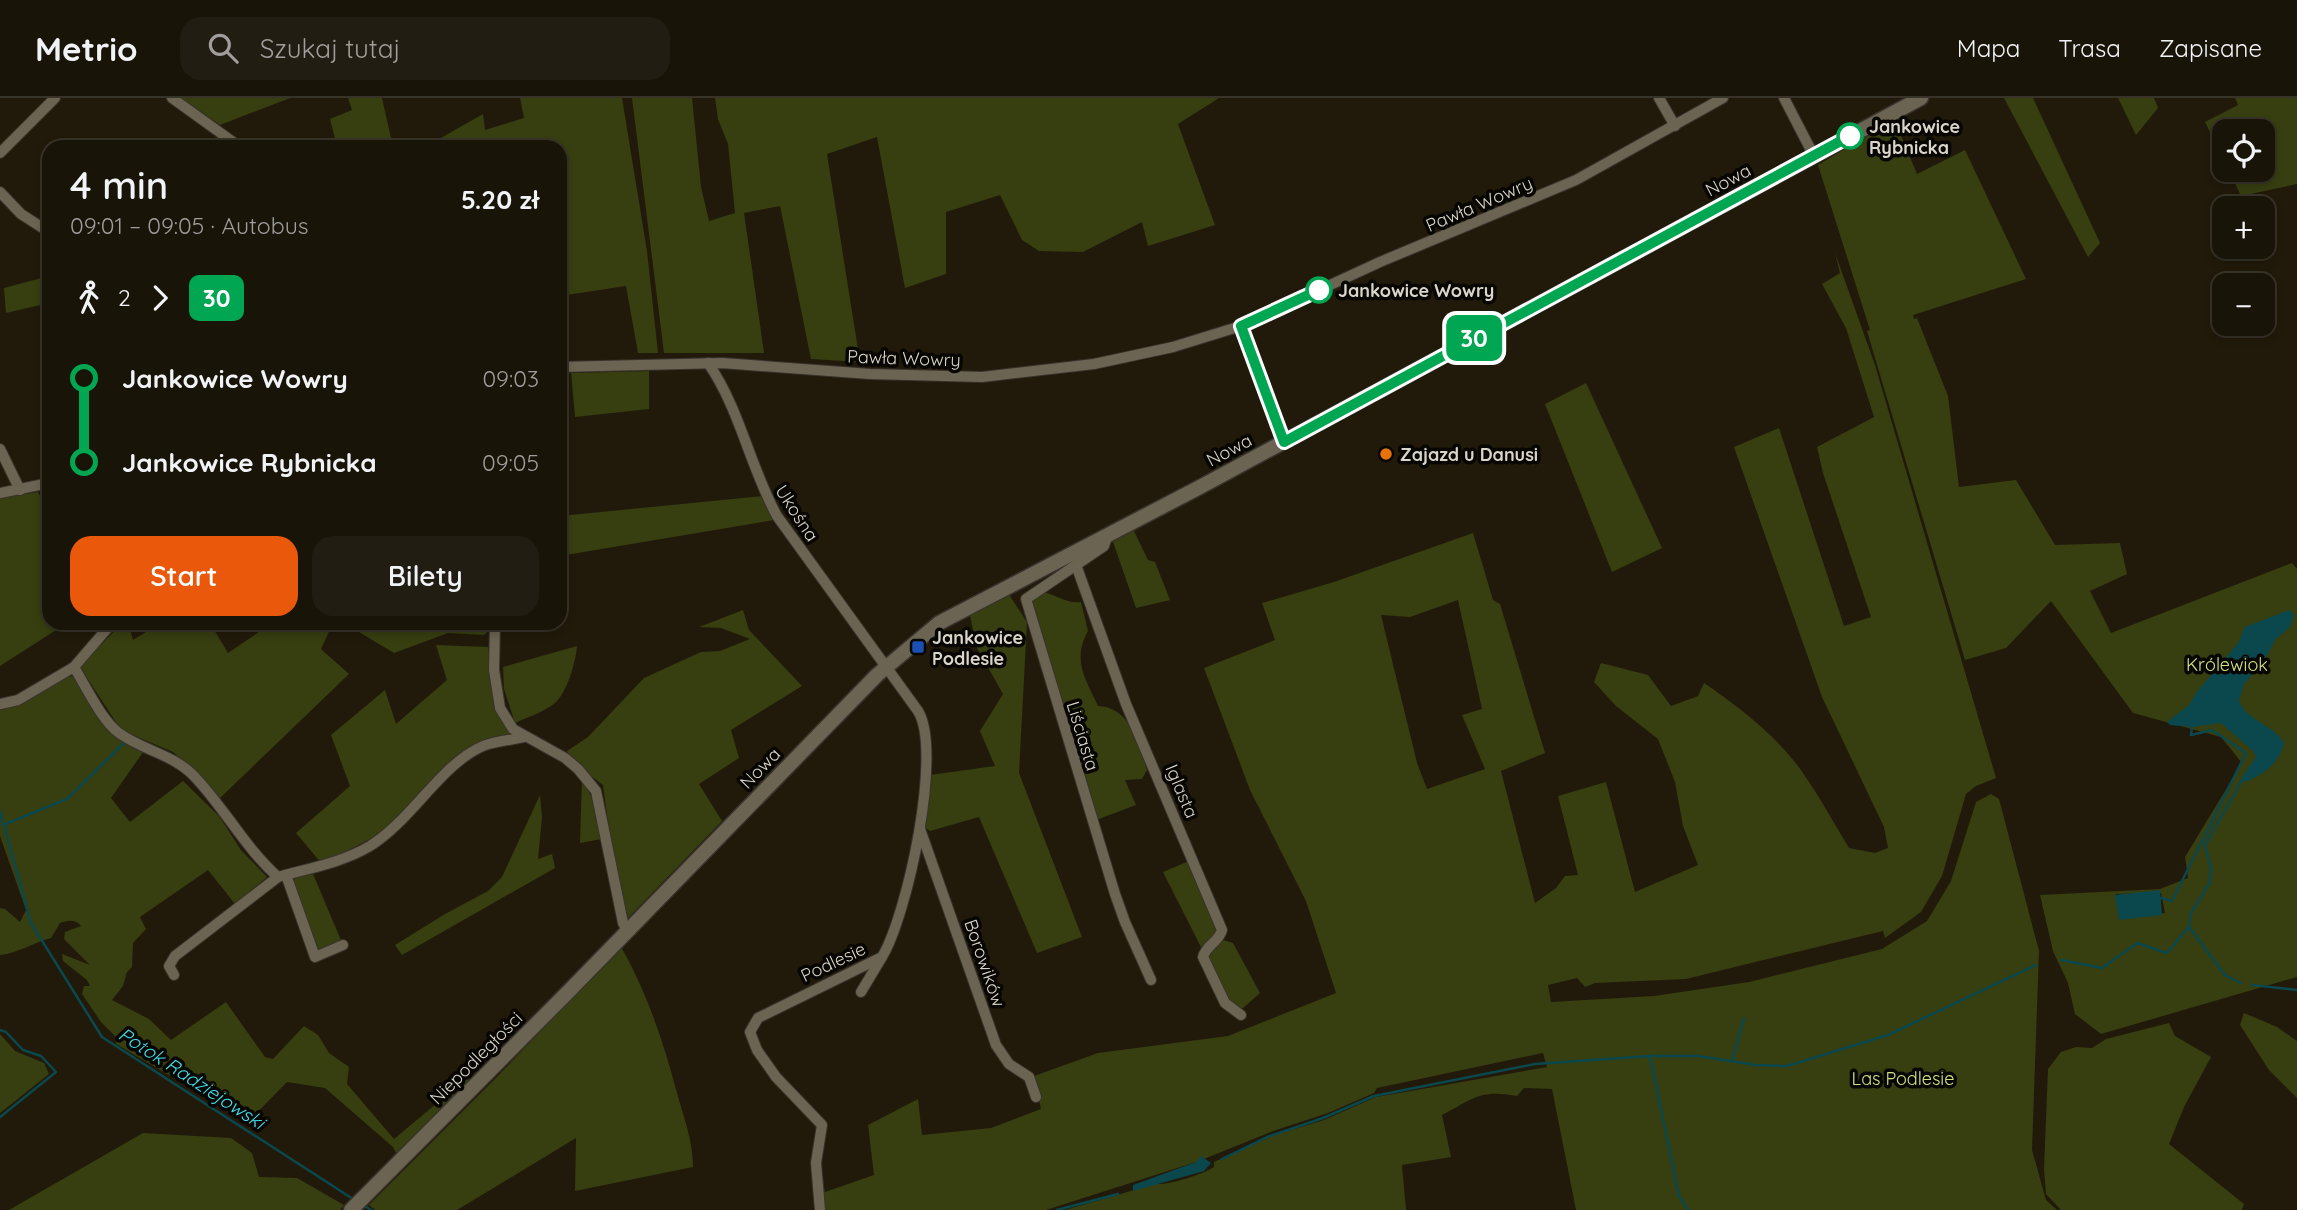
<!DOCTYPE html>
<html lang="pl">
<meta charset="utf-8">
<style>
body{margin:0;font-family:Quicksand,sans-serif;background:#221d12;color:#f1f3f6;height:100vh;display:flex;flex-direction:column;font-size:26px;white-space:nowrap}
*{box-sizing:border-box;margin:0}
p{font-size:23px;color:#9f9e9c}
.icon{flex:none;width:38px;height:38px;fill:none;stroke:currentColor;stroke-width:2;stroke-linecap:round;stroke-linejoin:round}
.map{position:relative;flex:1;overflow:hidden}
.details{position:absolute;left:42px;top:42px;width:525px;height:490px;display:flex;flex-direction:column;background:#191408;border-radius:21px;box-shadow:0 4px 10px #0003,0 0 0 2px #373329}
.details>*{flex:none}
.badge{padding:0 14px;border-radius:10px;font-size:24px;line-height:46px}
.buttons{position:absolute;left:2212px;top:21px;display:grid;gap:14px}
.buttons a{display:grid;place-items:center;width:63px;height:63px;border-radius:14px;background:#191408;box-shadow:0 4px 10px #0003,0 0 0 2px #373329;font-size:35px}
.map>.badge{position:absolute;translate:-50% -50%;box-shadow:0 0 0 4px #fff}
.legs{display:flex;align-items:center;gap:10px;height:77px;padding:0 28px;font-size:23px}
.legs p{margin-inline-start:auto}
.overview{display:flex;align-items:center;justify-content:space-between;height:119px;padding:0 28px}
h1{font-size:38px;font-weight:600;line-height:52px}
.primary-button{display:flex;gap:14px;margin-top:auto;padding:14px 28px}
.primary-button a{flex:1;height:80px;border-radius:21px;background:#ea580c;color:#fff;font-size:28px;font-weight:600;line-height:80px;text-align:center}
.primary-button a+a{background:#221d12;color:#f1f3f6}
ul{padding:0 28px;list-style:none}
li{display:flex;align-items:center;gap:24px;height:84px;font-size:26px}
li i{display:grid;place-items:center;width:10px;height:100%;margin:0 9px;background:currentColor}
li i::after{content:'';width:18px;height:18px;margin:-9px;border:5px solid;border-radius:50%;background:#191408}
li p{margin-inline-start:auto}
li:first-child i{background:linear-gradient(#0000 50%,currentColor 0)}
li:last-child i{background:linear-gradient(currentColor 50%,#0000 0)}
header{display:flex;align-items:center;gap:42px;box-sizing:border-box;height:98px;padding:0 35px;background:#191408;border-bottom:2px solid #373329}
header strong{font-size:33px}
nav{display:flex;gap:38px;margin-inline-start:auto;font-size:24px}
.search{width:490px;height:63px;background:#221d12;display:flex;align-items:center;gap:18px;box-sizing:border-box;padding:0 24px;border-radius:21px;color:#9f9e9c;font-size:26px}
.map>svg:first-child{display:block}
</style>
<header>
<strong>Metrio</strong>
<div class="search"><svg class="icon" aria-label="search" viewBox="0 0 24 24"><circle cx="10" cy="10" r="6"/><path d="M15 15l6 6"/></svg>Szukaj tutaj</div>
<nav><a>Mapa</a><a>Trasa</a><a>Zapisane</a></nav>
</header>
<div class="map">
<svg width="2297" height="1112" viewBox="0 0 2297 1112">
<rect width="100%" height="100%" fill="#211a0a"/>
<g fill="#373e10" fill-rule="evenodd">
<polygon points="181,0 290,0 220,27"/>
<polygon points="348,0 382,0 393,49 337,49 330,21 352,12"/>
<polygon points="520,0 622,0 647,153 658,255 638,255 626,188 560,198 560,49 425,49 483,16 485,32 524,20"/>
<polygon points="632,0 692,0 701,89 709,123 735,115 728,46 718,21 715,0 1219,0 1178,26 1215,127 1148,148 1142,124 1083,154 1039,153 1022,142 1000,97 946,114 946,176 905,190 877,39 827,56 860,264 811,261 780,108 744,115 764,255 664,255"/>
<polygon points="2004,0 2033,0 2100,145 2088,159"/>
<polygon points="2118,0 2154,0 2158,10 2136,37"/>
<polygon points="2235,0 2297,0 2297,86 2241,98 2229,72 2263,72 2263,33 2224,33 2224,62 2205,24 2238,7"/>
<path d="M 1894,21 L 1917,76 L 1965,52 L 2026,181 L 1913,217 L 1914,221 L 1917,220 L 1948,298 L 1959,389 L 2016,382 L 2055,447 L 2120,445 L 2127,476 L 2090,493 L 2111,535 L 2292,465 L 2297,471 L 2297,879 L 2101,936 L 2075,916 L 2068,885 L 2053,853 L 2040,797 L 2160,791 L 2188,780 L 2185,759 L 2242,665 L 2221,639 L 2133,615 L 2051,503 L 2006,550 L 1965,562 L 1867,233 L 1870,232 L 1818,67 ZM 2161,795 L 2165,815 L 2119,820 L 2116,796 Z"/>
<path d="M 1835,155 L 1875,267 L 1996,680 L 1976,688 L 1966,696 L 1942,778 L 1921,814 L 1885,840 L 1883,833 L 1686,881 L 1595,885 L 1585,889 L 1577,880 L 1548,887 L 1551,904 L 1654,898 L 1749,884 L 1882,851 L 1927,823 L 1951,783 L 1976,704 L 1991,696 L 1999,701 L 2039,853 L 2032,1052 L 2046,1102 L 2057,1112 L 1576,1112 L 1552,991 L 1524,990 L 1517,998 C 1479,991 1473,1001 1442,1017 L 1451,1059 L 1402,1067 L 1406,1112 L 1065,1112 L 1155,1086 C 1170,1087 1201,1077 1214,1069 L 1214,1064 L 1271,1038 L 1324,1022 L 1376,999 L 1547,969 L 1543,955 L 1377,990 L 1374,995 L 1328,1015 L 1273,1033 L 1199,1063 L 1046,1112 L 822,1112 L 820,1068 L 825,1094 L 874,1077 L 868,1027 L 918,1001 L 922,1037 L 991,1030 L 1041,1011 L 1034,978 L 1098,955 L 1228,938 L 1336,895 L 1306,803 L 1250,692 L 1204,570 L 1275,542 L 1262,505 L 1334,484 L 1473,435 L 1493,502 L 1500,506 L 1545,655 L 1501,673 L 1535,805 L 1556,790 L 1565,778 L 1578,777 L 1558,698 L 1606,684 L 1635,794 L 1698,767 L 1683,728 L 1675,684 L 1658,641 L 1616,608 L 1594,584 L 1601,565 L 1648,577 L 1671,608 L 1698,598 L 1704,585 C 1742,611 1782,642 1807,681 C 1822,703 1835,727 1849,750 L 1875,755 L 1888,750 L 1884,729 L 1822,599 L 1734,349 L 1779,330 L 1844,528 L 1871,519 L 1823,375 L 1817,349 L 1874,319 L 1846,230 L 1822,186 L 1840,175 ZM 1458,502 L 1482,611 L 1462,617 L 1485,671 L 1427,691 L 1417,665 L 1381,517 L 1410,519 Z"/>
<polygon points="49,178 49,205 6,215 4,190"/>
<polygon points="649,273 649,311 575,319 571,275"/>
<polygon points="1586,285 1662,450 1612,474 1545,306"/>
<polygon points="38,394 49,415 49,525 67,525 0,568 0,400"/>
<polygon points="763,398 774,422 560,458 560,418"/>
<polygon points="1132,429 1148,462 1155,464 1170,502 1136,510 1112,441"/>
<path d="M 1043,494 C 1057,497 1067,506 1081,504 L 1088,533 C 1072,562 1085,580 1098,608 C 1130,609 1140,646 1147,672 L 1142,681 L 1125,682 L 1136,707 L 1096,722 L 1031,503 Z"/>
<polygon points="1008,495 1027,524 1019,675 1082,839 1037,855 979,719 930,733 924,729 930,677 995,668 980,633 1003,596 977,550 969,513"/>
<polygon points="743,512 749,532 802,588 731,632 739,660 699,686 722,723 627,821 611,747 603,687 575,666 567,653 588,639 644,580 701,554 720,553 750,541 721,530 699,529"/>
<polygon points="122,525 128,525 133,542 161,525 210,525 228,555 272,525 333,525 321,551 349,576 219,701 203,681 173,654 121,632 80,569"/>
<polygon points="344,525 490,525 490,532 484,537 448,535 394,555"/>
<polygon points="436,547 488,549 496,610 509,630 509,637 482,646 397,722 370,741 322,766 296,735 350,688 331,637 385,592 396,626 447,582"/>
<path d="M 577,548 C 576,563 567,595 555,605 C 544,614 528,619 515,625 L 504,591 L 503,569 Z"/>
<path d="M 67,578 L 75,579 L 94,609 L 146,650 L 111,700 L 130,724 L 183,683 L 219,718 L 241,752 L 267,779 L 235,806 L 208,772 L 140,819 L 146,831 L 133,845 L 132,869 L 127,874 L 123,888 L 112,902 L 149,921 L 171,942 L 226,904 L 265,959 L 273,961 L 304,928 L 318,937 L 329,955 L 349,969 L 347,986 L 394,1041 L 472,976 L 463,995 L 398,1059 L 393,1049 L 325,990 L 287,984 L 248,1024 L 116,946 L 117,940 L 101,924 L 82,896 L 84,888 L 90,888 L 87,882 L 63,863 L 62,856 L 90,867 L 64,841 L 65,834 L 81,828 C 76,821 68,822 60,825 L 51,840 C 32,845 19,855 0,857 L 0,810 L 5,811 L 20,824 L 26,812 L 0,738 L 0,609 Z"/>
<polygon points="582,680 593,702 602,741 580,745"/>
<polygon points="540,697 542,719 538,761 552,756 555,770 402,857 395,847 445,816 488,793 502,779"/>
<polygon points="1189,763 1219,830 1216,839 1202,851 1163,774"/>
<polygon points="313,776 343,847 319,855 293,784 296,779"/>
<polygon points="1223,842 1233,845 1260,895 1243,910 1235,911 1229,905 1208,859 1212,849"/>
<path d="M 621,849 C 647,894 664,946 677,995 C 684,1021 693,1042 693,1069 L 575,1093 L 576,1040 L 457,1112 L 375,1112 L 369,1107 L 493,983 Z"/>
<polygon points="2244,915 2277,929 2297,943 2297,1000 2269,972 2240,927"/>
<polygon points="2169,925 2175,938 2211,959 2184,1009 2169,1046 2244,1106 2242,1112 2061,1112 2046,1096 2044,1071 2048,971 2061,954 2076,949 2092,950 2106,941"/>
<polygon points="0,936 15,953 44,965 49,976 0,1015"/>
<polygon points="143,1035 231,1040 252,1055 259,1079 297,1080 344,1107 340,1112 9,1112"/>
</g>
<g fill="#0a484d">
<path d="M 2289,512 L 2294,517 L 2290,529 L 2276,541 L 2263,564 L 2244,586 L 2239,603 C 2248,624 2272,625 2284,645 C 2280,665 2262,678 2244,684 L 2241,681 L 2256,659 L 2253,653 L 2221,625 L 2192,629 L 2170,627 L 2167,624 L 2189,607 L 2196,595 L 2238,545 L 2245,529 Z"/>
<polygon points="2160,792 2162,817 2119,822 2115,797"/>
<polygon points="1201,1058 1211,1065 1204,1073 1133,1093 1133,1087 1196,1064"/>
</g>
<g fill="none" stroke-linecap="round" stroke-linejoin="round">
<g stroke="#0a484d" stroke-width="2.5">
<polyline points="0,713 31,825 102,939 353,1101"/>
<polyline points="3,727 67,701 125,644"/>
<polyline points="2161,800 2172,803 2246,655 2212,632 2191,637 2192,629"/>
<polyline points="2189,829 2225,877 2241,885"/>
<polyline points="2061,862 2102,870 2137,845 2167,855 2189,829 2191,815 2209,786 2211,771 2205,747 2242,682"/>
<polyline points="2252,887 2297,892"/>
<polyline points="0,932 6,934 23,952 41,958 56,974 0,1019"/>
<polyline points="1650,958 1698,958 1756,967 1787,968 1888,937 2036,867"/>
<polyline points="1732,963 1744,920"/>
<polyline points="1222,1061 1267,1039 1323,1020 1374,998 1535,966 1650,958 1679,1098 1688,1112"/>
<polyline points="362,1106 371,1112"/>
<polyline points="1057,1112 1118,1096"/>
</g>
<defs>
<g id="street">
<polyline points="172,0 240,49"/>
<polyline points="1659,0 1675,28"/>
<polyline points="1784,0 1814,58"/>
<polyline points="0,55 55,0"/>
<polyline points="0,94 21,116 49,134"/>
<polyline points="1241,228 1284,344"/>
<path d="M 708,265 C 740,311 750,369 777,418 L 918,613 C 943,653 907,818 882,859 L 758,920 L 750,934 L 757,952 L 776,979 L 822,1027 L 816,1065 L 820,1112"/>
<polyline points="560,269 722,265 870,276 982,279 1094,266 1173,249 1241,228 1380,164 1576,82 1723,0"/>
<polyline points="0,351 20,392"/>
<polyline points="0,395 49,385"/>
<polyline points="1108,436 1104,448 1026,501 1115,796 1125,824 1151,882"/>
<path d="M 1076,467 L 1126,606 L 1222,832 C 1219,844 1206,847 1203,859 L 1225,905 L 1241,917"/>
<polyline points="495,525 494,572 500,610 513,631 565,660 578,671 596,693 623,825 628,834"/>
<polyline points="74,569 112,525"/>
<path d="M 0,606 L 18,602 L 74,569 C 85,587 102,623 119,635 C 142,652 172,656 193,677 C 224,709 245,750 278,779 C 310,770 341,765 370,748 C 412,722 441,666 483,648 C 495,643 512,642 525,639"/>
<polyline points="920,731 996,947 1009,966 1029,979 1036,999"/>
<polyline points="286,777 315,859 343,847"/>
<polyline points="174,877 169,868 175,858 278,779"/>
<polyline points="861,894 882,859"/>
</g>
<polyline id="secondary" points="351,1112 570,892 877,577 939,525 1200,389 1921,0"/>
</defs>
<use href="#street" stroke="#38332d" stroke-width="12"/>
<use href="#secondary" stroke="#38332d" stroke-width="17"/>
<use href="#street" stroke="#6c6452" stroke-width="10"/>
<use href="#secondary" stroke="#6c6452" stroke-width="14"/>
</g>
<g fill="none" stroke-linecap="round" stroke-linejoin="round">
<defs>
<polyline id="line-1" points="1319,192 1241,228 1284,344 1850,38"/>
</defs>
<use href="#line-1" stroke="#fff" stroke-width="16"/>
<use href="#line-1" stroke="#00a651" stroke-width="10"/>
</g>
<g fill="#fff" stroke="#00a651" stroke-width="3.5">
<circle cx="1850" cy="38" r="12"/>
<circle cx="1319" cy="192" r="12"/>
</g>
<circle fill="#e8710a" stroke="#080602" stroke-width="2.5" cx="1386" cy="356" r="7"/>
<rect fill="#1a4fb4" stroke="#080602" stroke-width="2.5" x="911" y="542" width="14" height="14" rx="3.5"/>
<g text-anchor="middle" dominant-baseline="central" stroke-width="7" stroke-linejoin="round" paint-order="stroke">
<g font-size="18" font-weight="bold" fill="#d9d5cb" stroke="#080602" text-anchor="start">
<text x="1869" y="28">Jankowice<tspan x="1869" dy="21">Rybnicka</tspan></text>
<text x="1338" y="192">Jankowice Wowry</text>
</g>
<g font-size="18" fill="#d9d5cb" stroke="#080602">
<text transform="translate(1728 82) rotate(-28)">Nowa</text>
<text transform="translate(1479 106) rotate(-23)">Pawła Wowry</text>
<text transform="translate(904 260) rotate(2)">Pawła Wowry</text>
<text transform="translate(1229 352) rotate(-28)">Nowa</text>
<text transform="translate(797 415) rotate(57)">Ukośna</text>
<text transform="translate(1083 638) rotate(73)">Liściasta</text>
<text transform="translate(760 670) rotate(-46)">Nowa</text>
<text transform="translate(1182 693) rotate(67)">Iglasta</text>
<text transform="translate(833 864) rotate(-25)">Podlesie</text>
<text transform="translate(985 865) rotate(71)">Borowików</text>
<text transform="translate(476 960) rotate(-45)">Niepodległości</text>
</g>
<g font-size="18" font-weight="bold" fill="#d9d5cb" stroke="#080602" text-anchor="start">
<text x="1400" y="356">Zajazd u Danusi</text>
<text x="932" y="539">Jankowice<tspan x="932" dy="21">Podlesie</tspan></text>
</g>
<g font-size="18" fill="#d2e47f" stroke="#080602">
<text x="2227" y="566">Królewiok</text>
<text x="1903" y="980">Las Podlesie</text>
</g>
<g font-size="19" font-style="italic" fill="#40dfed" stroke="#080602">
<text transform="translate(192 980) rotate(33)">Potok Radziejowski</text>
</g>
</g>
</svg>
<div class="buttons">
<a><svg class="icon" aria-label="locate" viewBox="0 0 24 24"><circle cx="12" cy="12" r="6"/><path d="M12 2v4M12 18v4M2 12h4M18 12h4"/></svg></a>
<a>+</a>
<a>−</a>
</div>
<b class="badge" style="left:1474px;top:240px;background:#00a651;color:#fff">30</b>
<section class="details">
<div class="overview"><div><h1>4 min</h1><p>09:01 – 09:05 · Autobus</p></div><b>5.20 zł</b></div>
<div class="legs"><svg class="icon" aria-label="walk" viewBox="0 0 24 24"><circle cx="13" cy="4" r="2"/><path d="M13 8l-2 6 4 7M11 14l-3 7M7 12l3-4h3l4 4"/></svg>2<svg class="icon" aria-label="forward" viewBox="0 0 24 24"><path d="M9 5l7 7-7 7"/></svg><b class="badge" style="background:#00a651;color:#fff">30</b></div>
<ul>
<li><i style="color:#00a651"></i><b>Jankowice Wowry</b><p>09:03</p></li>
<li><i style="color:#00a651"></i><b>Jankowice Rybnicka</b><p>09:05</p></li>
</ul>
<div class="primary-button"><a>Start</a><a>Bilety</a></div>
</section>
</div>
